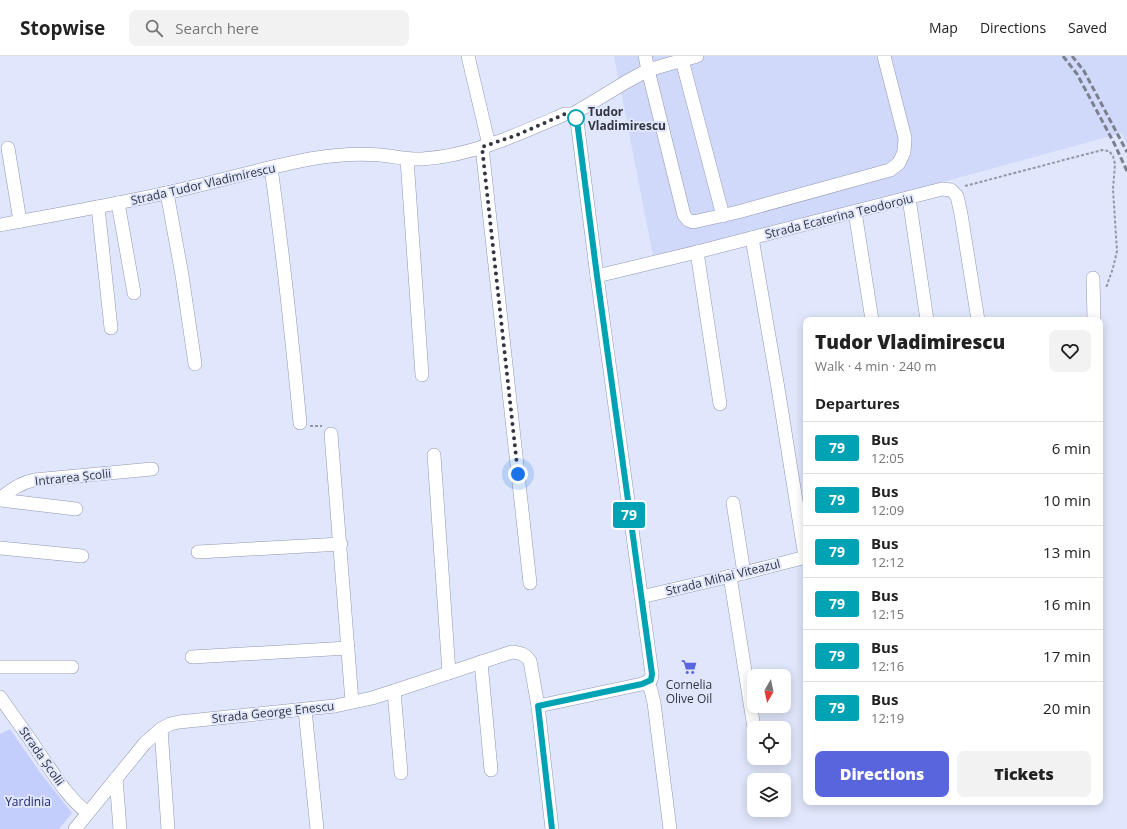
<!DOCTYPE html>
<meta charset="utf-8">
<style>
body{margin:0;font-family:"Open Sans",sans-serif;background:#f2f2f2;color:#222;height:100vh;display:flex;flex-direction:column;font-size:15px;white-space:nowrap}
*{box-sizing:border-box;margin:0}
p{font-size:13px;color:#767676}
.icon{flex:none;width:22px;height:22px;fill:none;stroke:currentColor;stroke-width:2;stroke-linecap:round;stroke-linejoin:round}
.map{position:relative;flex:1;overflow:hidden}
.drawer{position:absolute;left:803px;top:261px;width:300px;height:488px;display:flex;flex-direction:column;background:#fff;border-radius:8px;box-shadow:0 2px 10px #0003}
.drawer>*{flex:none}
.badge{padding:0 8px;border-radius:3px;font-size:14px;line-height:26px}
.needle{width:26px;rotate:189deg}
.fabs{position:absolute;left:747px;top:613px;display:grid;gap:8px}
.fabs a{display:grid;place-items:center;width:44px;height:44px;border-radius:8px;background:#fff;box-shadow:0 2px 10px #0003;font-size:20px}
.you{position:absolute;width:20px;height:20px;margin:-10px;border:3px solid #fff;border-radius:50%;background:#1a73e8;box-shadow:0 0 0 6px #1a73e833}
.map>.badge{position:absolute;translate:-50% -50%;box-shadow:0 0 0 2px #fff}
h2{padding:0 12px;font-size:15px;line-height:36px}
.round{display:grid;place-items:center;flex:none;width:42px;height:42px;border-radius:8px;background:#f2f2f2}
.summary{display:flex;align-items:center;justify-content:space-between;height:68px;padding:0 12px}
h1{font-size:19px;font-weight:800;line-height:30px}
.primary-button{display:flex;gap:8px;margin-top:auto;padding:8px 12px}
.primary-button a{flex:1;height:46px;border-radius:8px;background:#5865dc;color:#fff;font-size:16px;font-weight:800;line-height:46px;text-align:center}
.primary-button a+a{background:#f2f2f2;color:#222}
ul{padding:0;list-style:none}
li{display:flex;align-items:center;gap:12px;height:52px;padding:0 12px;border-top:1px solid #e0e0e0}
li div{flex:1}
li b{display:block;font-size:15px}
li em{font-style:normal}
li .badge{min-width:44px;font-weight:700;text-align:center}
header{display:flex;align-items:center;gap:24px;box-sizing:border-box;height:56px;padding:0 20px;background:#fff;border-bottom:1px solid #e0e0e0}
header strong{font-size:19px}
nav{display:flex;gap:22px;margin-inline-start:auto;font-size:14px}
.search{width:280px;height:36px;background:#f2f2f2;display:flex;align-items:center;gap:10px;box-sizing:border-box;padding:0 14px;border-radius:8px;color:#767676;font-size:15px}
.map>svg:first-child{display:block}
</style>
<header>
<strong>Stopwise</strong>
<div class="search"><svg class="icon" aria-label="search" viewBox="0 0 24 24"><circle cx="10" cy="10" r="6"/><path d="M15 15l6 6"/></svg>Search here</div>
<nav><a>Map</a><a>Directions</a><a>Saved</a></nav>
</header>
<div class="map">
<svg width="1127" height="773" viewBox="0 0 1127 773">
<rect width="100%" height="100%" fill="#e0e6fb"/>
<polygon fill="#d1d9fb" points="614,0 1127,0 1127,89 1122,77 654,205"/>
<polygon fill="#c3cefd" points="10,673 39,715 72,757 59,773 0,773 0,678"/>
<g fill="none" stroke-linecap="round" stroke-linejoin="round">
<defs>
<g id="minor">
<polyline points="468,0 489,89"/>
<polyline points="697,0 648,14 684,159 688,164 693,166 738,156 890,114 899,107 904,96 905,82 884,0"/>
<polyline points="682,4 723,160"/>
<polyline points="573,58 626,26 648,14 645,0"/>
<polyline points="482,91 530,527"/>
<polyline points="8,92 20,165"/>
<polyline points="407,103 422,319"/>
<path d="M 271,112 C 283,197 292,282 300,367"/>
<polyline points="167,137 182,219 195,308"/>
<polyline points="909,142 927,264"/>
<polyline points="118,147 134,237"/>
<polyline points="98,151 111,272"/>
<polyline points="855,156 872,264"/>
<path d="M 0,169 C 55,159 111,149 166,137 C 214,127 262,112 310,103 C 333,99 356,97 380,99 C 394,100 407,104 422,103 C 472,100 519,78 565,58 L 573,58"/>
<polyline points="752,182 778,332 805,501"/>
<polyline points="697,196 720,348"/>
<polyline points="597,220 697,196 942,133 951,134 957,140 961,158 978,264"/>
<polyline points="1093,222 1094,264"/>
<polyline points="331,378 352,646"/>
<polyline points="434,399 449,617"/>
<path d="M 0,443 C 10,434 20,427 34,424 L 152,413"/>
<polyline points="0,444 76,453"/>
<polyline points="733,447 744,517"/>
<polyline points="0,492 82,500"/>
<polyline points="198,496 341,488"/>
<polyline points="730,520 754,672"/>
<polyline points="641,541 744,517 806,501"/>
<polyline points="192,601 348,592"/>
<polyline points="481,606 491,714"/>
<polyline points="0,611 72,611"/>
<polyline points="647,627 651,634 654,647 670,773"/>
<polyline points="394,635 401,717"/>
<path d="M 0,641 C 13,660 27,678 39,697 C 54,718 67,741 88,757"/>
<polyline points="305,654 317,773"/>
<polyline points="161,673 168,773"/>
<polyline points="116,722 120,773"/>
<path d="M 75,773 L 145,687 L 161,673 L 170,668 L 179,666 L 335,650 L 372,642 L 394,635 L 512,596 C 521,597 525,598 530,605 L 538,650"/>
<polyline points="552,773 538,650 642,628 651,624 652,618 597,220 577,65 573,58"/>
</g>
</defs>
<use href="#minor" stroke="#9197af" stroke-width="14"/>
<g stroke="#9297a7" stroke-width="2" stroke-dasharray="3 2" stroke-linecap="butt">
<polyline points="965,130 1102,94 1109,95 1113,100 1115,108 1113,133 1117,195 1113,212 1106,232"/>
<polyline points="310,370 322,370"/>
</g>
<use href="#minor" stroke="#fff" stroke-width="13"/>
<g stroke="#7b808e" stroke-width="3" stroke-dasharray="6 3" stroke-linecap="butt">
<polyline points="1063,0 1077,18 1114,87 1127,115"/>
<polyline points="1072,0 1084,15 1127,96"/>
</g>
</g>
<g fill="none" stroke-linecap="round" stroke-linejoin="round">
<defs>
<polyline id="line" points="552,773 538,650 642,628 651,624 652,618 597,220 577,65 573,58"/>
</defs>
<use href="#line" stroke="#fff" stroke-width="9"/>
<use href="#line" stroke="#00a3b4" stroke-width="6"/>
<polyline stroke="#333640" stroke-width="4" stroke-dasharray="0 7.2" points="518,418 482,91 517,79 565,58 573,58 576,62"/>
</g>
<defs>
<symbol id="supermarket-bare" viewBox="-9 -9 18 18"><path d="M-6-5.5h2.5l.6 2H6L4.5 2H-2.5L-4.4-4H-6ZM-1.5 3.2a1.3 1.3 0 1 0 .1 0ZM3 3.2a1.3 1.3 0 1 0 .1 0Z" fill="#5865dc" stroke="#e0e6fb" stroke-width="2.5" paint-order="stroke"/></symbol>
</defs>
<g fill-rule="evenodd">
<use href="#supermarket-bare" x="678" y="600" width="22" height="22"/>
</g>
<circle fill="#fff" stroke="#00a3b4" stroke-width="2" cx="576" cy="62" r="8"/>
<g text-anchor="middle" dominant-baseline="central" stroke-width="4" stroke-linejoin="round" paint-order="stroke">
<g font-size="12" font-weight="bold" fill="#333640" stroke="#e0e6fb" text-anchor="start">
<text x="588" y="55">Tudor<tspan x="588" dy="14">Vladimirescu</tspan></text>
</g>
<g font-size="12" fill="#333640" stroke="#e0e6fb">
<text transform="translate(203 128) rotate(-13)">Strada Tudor Vladimirescu</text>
<text transform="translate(839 160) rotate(-14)">Strada Ecaterina Teodoroiu</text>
<text transform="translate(73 421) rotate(-6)">Intrarea Școlii</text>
<text transform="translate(723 521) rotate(-14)">Strada Mihai Viteazul</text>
<text transform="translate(273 656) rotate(-6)">Strada George Enescu</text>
<text transform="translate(42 700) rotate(55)">Strada Școlii</text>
</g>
<g font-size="12" fill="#333640" stroke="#e0e6fb">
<text x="689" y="628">Cornelia<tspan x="689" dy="14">Olive Oil</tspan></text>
</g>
<g font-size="12" fill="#20246c" stroke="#e0e6fb">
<text x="28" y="745">Yardinia</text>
</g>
</g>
</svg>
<div class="fabs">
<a><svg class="needle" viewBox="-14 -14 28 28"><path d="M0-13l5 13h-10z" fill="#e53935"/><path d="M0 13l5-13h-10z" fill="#767676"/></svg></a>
<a><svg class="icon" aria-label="locate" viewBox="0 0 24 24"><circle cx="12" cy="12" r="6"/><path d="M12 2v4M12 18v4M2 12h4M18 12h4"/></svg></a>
<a><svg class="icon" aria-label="layers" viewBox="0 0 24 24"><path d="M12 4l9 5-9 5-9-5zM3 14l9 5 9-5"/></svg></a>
</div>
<div class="you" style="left:518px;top:418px"></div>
<b class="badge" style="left:629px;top:459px;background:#00a3b4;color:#fff">79</b>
<section class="drawer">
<div class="summary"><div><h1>Tudor Vladimirescu</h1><p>Walk · 4 min · 240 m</p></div><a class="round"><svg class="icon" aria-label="heart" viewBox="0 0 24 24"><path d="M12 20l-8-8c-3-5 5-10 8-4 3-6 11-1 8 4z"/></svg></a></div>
<h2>Departures</h2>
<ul>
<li><span class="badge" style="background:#00a3b4;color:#fff">79</span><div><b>Bus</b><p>12:05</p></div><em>6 min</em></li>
<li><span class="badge" style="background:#00a3b4;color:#fff">79</span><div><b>Bus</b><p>12:09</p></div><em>10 min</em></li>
<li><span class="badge" style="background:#00a3b4;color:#fff">79</span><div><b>Bus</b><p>12:12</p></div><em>13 min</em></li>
<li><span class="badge" style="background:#00a3b4;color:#fff">79</span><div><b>Bus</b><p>12:15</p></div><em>16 min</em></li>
<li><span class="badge" style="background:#00a3b4;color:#fff">79</span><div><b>Bus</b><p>12:16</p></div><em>17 min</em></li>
<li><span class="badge" style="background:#00a3b4;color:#fff">79</span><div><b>Bus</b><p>12:19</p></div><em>20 min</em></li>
</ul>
<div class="primary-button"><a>Directions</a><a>Tickets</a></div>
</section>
</div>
